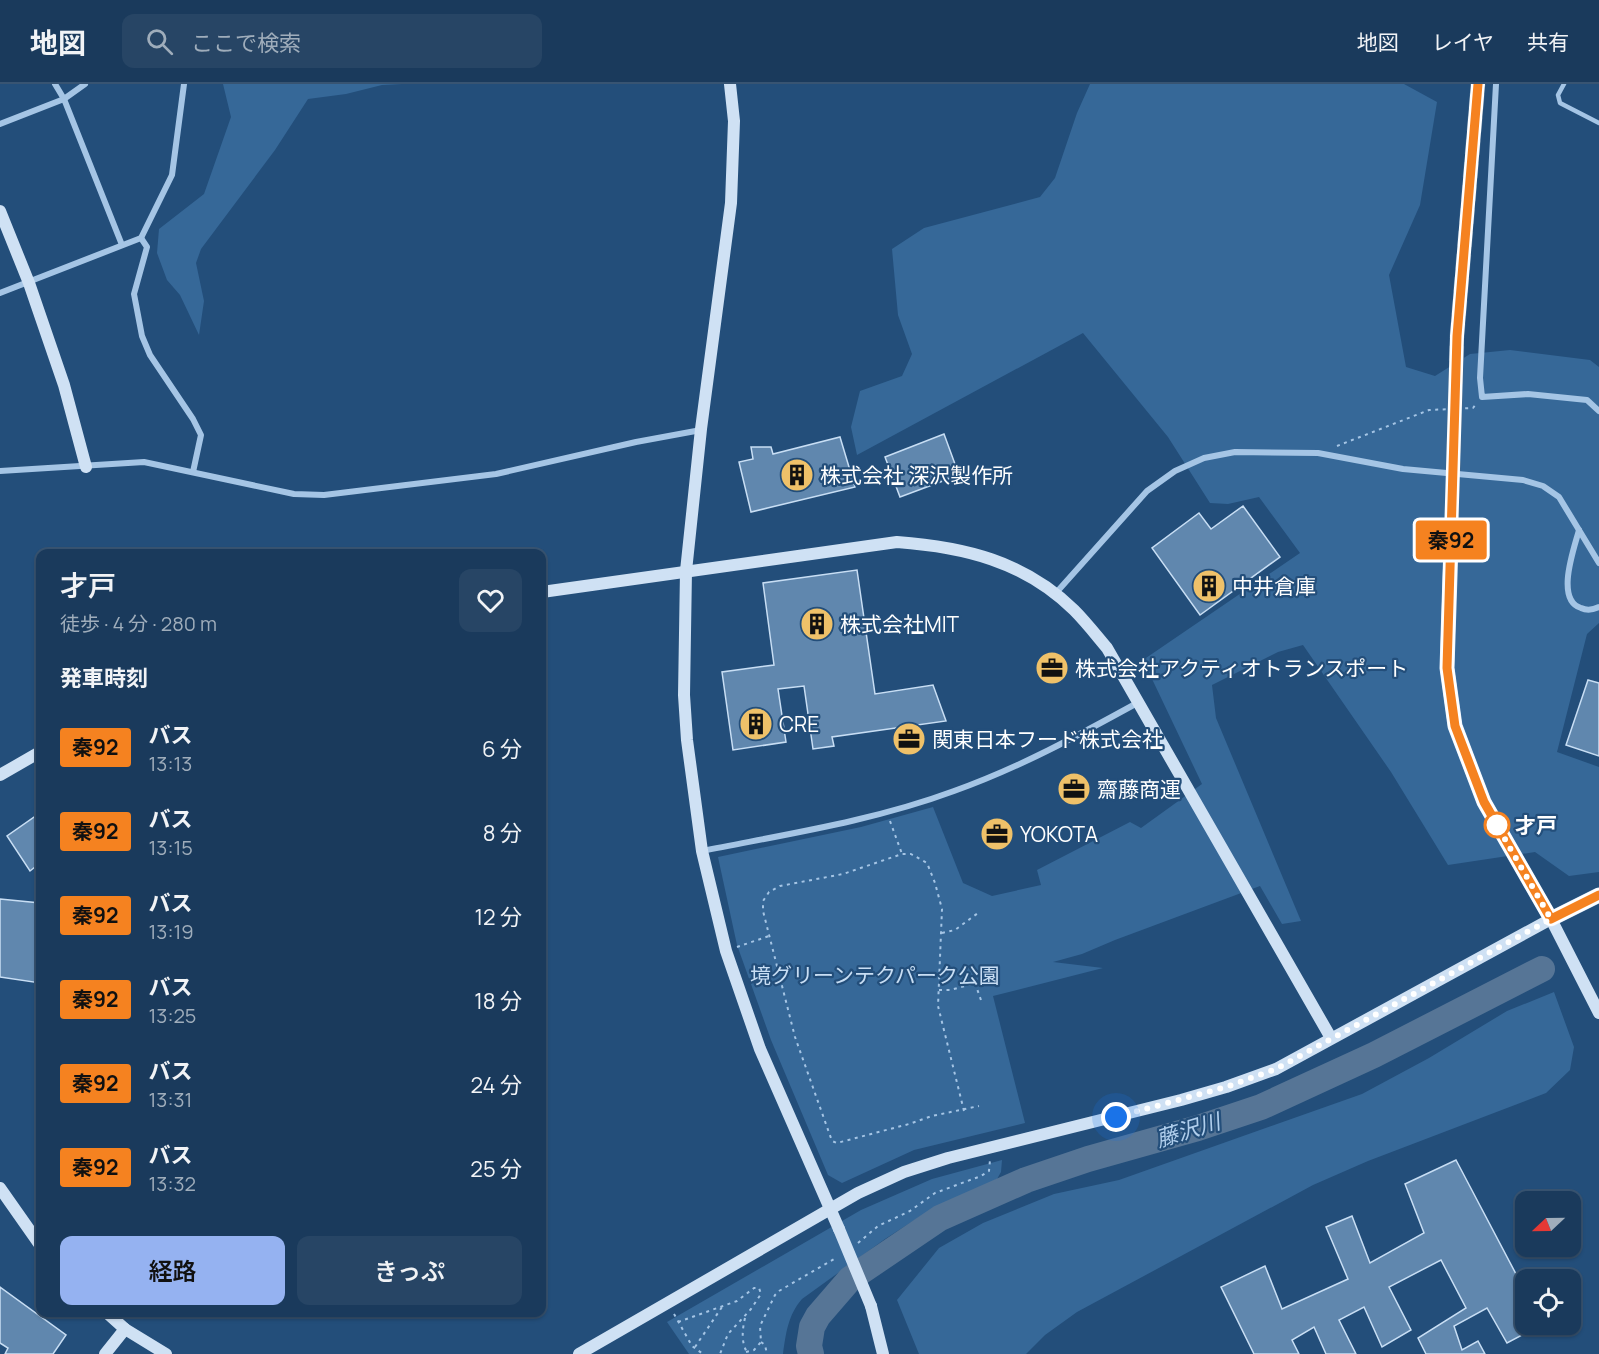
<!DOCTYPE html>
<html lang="ja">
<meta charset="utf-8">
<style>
body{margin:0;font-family:Manrope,"Noto Sans JP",sans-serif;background:#274565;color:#f1f3f6;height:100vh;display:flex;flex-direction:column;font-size:22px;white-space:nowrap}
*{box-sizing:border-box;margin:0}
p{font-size:20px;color:#9fadbb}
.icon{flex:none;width:33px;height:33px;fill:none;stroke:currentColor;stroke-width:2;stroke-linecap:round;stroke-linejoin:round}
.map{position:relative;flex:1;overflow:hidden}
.panel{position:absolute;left:36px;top:465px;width:510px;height:768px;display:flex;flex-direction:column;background:#1a3a5c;border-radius:12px;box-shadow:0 2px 4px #0004,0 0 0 2px #385472}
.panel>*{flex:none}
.badge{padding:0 12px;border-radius:4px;font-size:21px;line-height:39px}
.needle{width:39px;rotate:248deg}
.buttons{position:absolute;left:1515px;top:1107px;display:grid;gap:12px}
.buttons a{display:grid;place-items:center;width:66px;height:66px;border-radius:12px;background:#1a3a5c;box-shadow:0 2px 4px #0004,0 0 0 2px #385472;font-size:30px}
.you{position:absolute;width:30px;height:30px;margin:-15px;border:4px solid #fff;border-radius:50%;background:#1a73e8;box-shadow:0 0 0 9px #1a73e833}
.map>.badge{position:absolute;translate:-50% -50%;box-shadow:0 0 0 3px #fff}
h2{padding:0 24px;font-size:22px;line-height:54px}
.round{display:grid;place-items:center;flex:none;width:63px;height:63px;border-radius:12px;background:#274565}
.head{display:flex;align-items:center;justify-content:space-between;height:102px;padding:0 24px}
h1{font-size:28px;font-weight:600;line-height:45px}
.action{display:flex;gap:12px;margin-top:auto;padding:12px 24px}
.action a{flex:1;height:69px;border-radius:12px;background:#95b2f1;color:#111;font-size:24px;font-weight:600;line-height:69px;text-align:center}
.action a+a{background:#274565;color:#f1f3f6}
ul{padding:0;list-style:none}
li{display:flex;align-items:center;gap:18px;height:84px;padding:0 24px}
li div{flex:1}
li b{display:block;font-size:22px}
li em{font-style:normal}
li .badge{min-width:66px;font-weight:700;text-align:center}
header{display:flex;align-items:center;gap:36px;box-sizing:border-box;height:84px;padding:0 30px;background:#1a3a5c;border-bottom:2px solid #385472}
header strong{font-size:28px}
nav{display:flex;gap:33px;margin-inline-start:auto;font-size:21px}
.search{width:420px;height:54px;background:#274565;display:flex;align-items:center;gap:15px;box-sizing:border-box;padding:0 21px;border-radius:12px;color:#9fadbb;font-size:22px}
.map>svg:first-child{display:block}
</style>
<header>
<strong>地図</strong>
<div class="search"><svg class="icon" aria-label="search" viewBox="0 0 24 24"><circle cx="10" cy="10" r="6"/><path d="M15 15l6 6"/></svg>ここで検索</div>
<nav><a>地図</a><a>レイヤ</a><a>共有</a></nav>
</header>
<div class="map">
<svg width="1599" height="1270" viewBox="0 0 1599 1270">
<rect width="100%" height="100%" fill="#234e7a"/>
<g fill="#366898">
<polygon points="223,0 402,0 382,1 346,10 308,15 275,66 201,165 196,179 204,217 199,251 180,211 167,196 157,169 159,145 204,110 231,33"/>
<polygon points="1090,0 1404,0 1437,18 1420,121 1389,191 1406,283 1435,292 1470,270 1510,266 1590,276 1599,283 1599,539 1587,550 1557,668 1599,683 1599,788 1569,792 1535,768 1448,781 1391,688 1303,561 1278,568 1212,601 1216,634 1301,837 1282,840 1260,802 1115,856 1082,870 1053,878 1103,884 993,912 1025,1039 914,1066 842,1099 828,1091 771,956 737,861 718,773 861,743 933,723 963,799 992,812 1041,801 1037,786 1130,738 1141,744 1202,700 1143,576 1300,469 1259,413 1228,420 1210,419 1168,353 1083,249 857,371 851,343 860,307 902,292 912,270 898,231 892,165 924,144 1040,113 1055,94 1077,29"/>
<polygon points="1554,908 1574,963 1570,986 1546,1009 1368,1077 1313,1101 1077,1228 1045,1251 1026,1270 919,1270 897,1216 939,1164 983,1139 1054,1110 1119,1096 1362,1010 1429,974 1507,927"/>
<path d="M 1002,1076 L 1001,1088 L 997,1095 L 913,1137 L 885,1155 L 802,1215 C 788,1231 786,1249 783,1270 L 689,1270 L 667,1238 L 861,1126 L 932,1095 Z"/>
</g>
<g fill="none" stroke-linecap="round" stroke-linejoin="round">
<polyline stroke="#567596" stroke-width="26" points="811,1270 809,1262 812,1243 818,1232 850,1195 940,1134 1026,1096 1088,1075 1198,1044 1261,1023 1374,971 1542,885"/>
</g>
<g fill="#6087ae" stroke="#c8def4" stroke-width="1.5">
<polygon points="944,350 959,391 900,413 885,373"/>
<polygon points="840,353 855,403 751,428 739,378 753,375 751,363 771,363 773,370"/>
<polygon points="1243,422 1280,473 1200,531 1152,464 1199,429 1211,445"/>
<polygon points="857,486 875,610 933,601 946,637 832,653 834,662 813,665 804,602 778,605 786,658 733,666 722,588 774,581 763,499"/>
<polygon points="1588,596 1599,599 1599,672 1566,661"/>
<polygon points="40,729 40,779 30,787 7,752"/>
<polygon points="0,815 40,819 40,899 0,893"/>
<polygon points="1456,1076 1526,1209 1526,1249 1507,1259 1487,1224 1454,1242 1462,1266 1478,1257 1485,1270 1426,1270 1418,1254 1466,1224 1441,1176 1389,1203 1411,1246 1382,1263 1364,1223 1339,1236 1356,1270 1326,1270 1314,1243 1292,1256 1299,1270 1254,1270 1221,1203 1265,1182 1282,1225 1348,1195 1326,1143 1352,1132 1370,1179 1424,1149 1405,1100"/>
<polygon points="0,1203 66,1251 53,1270 5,1270 8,1264 0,1259"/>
</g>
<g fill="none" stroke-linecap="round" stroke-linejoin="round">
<polyline stroke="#44698e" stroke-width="15" stroke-dasharray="15 8" stroke-linecap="butt" points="1451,461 1457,252 1478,0"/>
<g stroke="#a5c5e5" stroke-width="2" stroke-dasharray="3 4.5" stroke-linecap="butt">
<polyline points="1337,362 1429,326 1473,324 1476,320"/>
<polyline points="890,737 902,770"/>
<polyline points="942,849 955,846 978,829"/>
<polyline points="737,863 769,852"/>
<polyline points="975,899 982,919"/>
<polyline points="939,906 950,906 980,898"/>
<polyline points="964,1027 938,922 942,825 935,799 927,779 911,770 902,770 843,790 780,802 769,808 763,817 763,827 795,953 832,1057 837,1059 909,1040 932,1032 979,1022"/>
<polyline points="858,1159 878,1142 910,1127 935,1109 981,1092 989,1087 990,1076"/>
<polyline points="674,1230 692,1262 703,1270"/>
<path d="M 745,1234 C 742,1247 741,1259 748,1270"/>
<polyline points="678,1238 737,1217 754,1204 759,1204 761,1210 751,1225 728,1250 720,1270"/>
<polyline points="761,1258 765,1261 767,1270"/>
<polyline points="695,1263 722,1223"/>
<polyline points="746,1268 754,1266 761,1258 760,1242 775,1211 779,1207 836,1174"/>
</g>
<polyline stroke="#a5c5e5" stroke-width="4.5" points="1564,0 1558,11 1560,19 1599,39"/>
<g stroke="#a5c5e5" stroke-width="6">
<polyline points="55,0 64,15 122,161"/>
<polyline points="1496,0 1480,294 1482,313 1528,310 1587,316 1599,327"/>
<polyline points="0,40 64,15 85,0"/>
<polyline points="141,154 147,163 134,210 142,252 150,271 193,335 201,351 193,388"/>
<polyline points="0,209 141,154 172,91 184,0"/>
<polyline points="0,387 144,378 294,410 324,411 496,390 636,358 701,346"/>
<path d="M 1579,446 C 1574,465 1555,516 1581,524 C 1587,527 1593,526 1599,523"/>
<polyline points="1055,510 1147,407 1175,387 1204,374 1235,368 1318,369 1403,385 1523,396 1543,402 1559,413 1599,479"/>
<path d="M 702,767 C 787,750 873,737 954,707 C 1019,684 1079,651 1139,618"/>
</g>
<g stroke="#cfe1f4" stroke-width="12">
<polyline points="730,0 734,37 731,119 701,345 686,487 684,611 687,656 702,767 726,867 760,965 839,1145"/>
<polyline points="0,127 29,199 64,301 86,383"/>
<path d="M 542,508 L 897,458 C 964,463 1024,477 1074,526 C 1086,538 1096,551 1107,564 L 1331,954"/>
<polyline points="0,691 40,668"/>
<polyline points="0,1104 40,1161"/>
<polyline points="871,1222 883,1270"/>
<polyline points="106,1228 125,1245 166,1270"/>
<polyline points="105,1270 125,1245"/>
<polyline points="579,1270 858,1109 904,1088 948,1074 1181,1016 1226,1003 1276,985 1551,835 1599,929"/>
</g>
<polyline stroke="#e6f0fc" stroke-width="15" points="1451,461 1447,584 1455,642 1484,718 1551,835 1599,811"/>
<polyline stroke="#cfe1f4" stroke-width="12" points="839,1145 871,1222"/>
</g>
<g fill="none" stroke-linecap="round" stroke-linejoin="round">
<defs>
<polyline id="line" points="1478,0 1457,252 1447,584 1455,642 1484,718 1551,835 1599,811"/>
</defs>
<use href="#line" stroke="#fff" stroke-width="14"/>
<use href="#line" stroke="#f58220" stroke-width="9"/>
<polyline stroke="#fff" stroke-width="6" stroke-dasharray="0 10.8" points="1116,1033 1226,1003 1276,985 1551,835 1495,738 1497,741"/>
</g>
<defs>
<symbol id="building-disc" viewBox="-11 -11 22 22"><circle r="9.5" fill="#efc169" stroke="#234e7a"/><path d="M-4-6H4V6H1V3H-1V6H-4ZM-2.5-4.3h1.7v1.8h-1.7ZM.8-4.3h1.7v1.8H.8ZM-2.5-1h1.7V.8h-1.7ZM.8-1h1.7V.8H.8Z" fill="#111"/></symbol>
<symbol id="office-disc" viewBox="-11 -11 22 22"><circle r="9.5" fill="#efc169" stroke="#234e7a"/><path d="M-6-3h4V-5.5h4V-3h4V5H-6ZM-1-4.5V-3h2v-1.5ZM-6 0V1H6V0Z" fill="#111"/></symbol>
</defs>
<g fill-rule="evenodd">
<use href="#building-disc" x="778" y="372" width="38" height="38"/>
<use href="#building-disc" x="1190" y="483" width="38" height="38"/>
<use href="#building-disc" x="798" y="521" width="38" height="38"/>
<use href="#office-disc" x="1033" y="565" width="38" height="38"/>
<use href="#building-disc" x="737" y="621" width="38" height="38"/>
<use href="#office-disc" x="890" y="636" width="38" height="38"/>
<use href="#office-disc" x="1055" y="686" width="38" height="38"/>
<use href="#office-disc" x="978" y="731" width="38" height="38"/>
</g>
<circle fill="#fff" stroke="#f58220" stroke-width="3" cx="1497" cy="741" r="12"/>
<g text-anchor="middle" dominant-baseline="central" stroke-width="4.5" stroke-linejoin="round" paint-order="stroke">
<g font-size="21" fill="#fff" stroke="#234e7a" text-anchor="start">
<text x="820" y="391">株式会社 深沢製作所</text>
<text x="1232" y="502">中井倉庫</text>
<text x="840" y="540">株式会社MIT</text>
<text x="1075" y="584">株式会社アクティオトランスポート</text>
<text x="779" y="640">CRE</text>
<text x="932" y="655">関東日本フード株式会社</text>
<text x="1097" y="705">齋藤商運</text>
<text x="1020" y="750">YOKOTA</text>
</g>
<g font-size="21" font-weight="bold" fill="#fff" stroke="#234e7a" text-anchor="start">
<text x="1515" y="741">才戸</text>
</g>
<g font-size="21" fill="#c8def4" stroke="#234e7a">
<text x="875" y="891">境グリーンテクパーク公園</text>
</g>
<g font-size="22" font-style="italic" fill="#b1cfed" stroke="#234e7a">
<text transform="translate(1188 1046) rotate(-17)">藤沢川</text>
</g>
</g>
</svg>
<div class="buttons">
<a><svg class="needle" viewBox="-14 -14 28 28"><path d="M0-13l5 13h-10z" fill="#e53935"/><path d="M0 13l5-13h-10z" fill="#9fadbb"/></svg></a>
<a><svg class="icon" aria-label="locate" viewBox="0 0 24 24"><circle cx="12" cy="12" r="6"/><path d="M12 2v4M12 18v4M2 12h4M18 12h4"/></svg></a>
</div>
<div class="you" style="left:1116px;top:1033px"></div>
<b class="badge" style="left:1451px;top:456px;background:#f58220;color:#111">秦92</b>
<section class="panel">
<div class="head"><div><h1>才戸</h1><p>徒歩 · 4 分 · 280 m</p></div><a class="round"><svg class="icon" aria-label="heart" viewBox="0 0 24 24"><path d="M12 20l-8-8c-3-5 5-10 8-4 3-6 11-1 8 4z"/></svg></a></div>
<h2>発車時刻</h2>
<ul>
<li><span class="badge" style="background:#f58220;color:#111">秦92</span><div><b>バス</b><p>13:13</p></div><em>6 分</em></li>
<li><span class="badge" style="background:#f58220;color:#111">秦92</span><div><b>バス</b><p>13:15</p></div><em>8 分</em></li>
<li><span class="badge" style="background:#f58220;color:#111">秦92</span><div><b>バス</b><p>13:19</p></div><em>12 分</em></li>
<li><span class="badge" style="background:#f58220;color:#111">秦92</span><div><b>バス</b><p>13:25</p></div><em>18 分</em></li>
<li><span class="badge" style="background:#f58220;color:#111">秦92</span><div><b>バス</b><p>13:31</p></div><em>24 分</em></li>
<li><span class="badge" style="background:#f58220;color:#111">秦92</span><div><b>バス</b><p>13:32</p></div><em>25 分</em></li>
</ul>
<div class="action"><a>経路</a><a>きっぷ</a></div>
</section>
</div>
